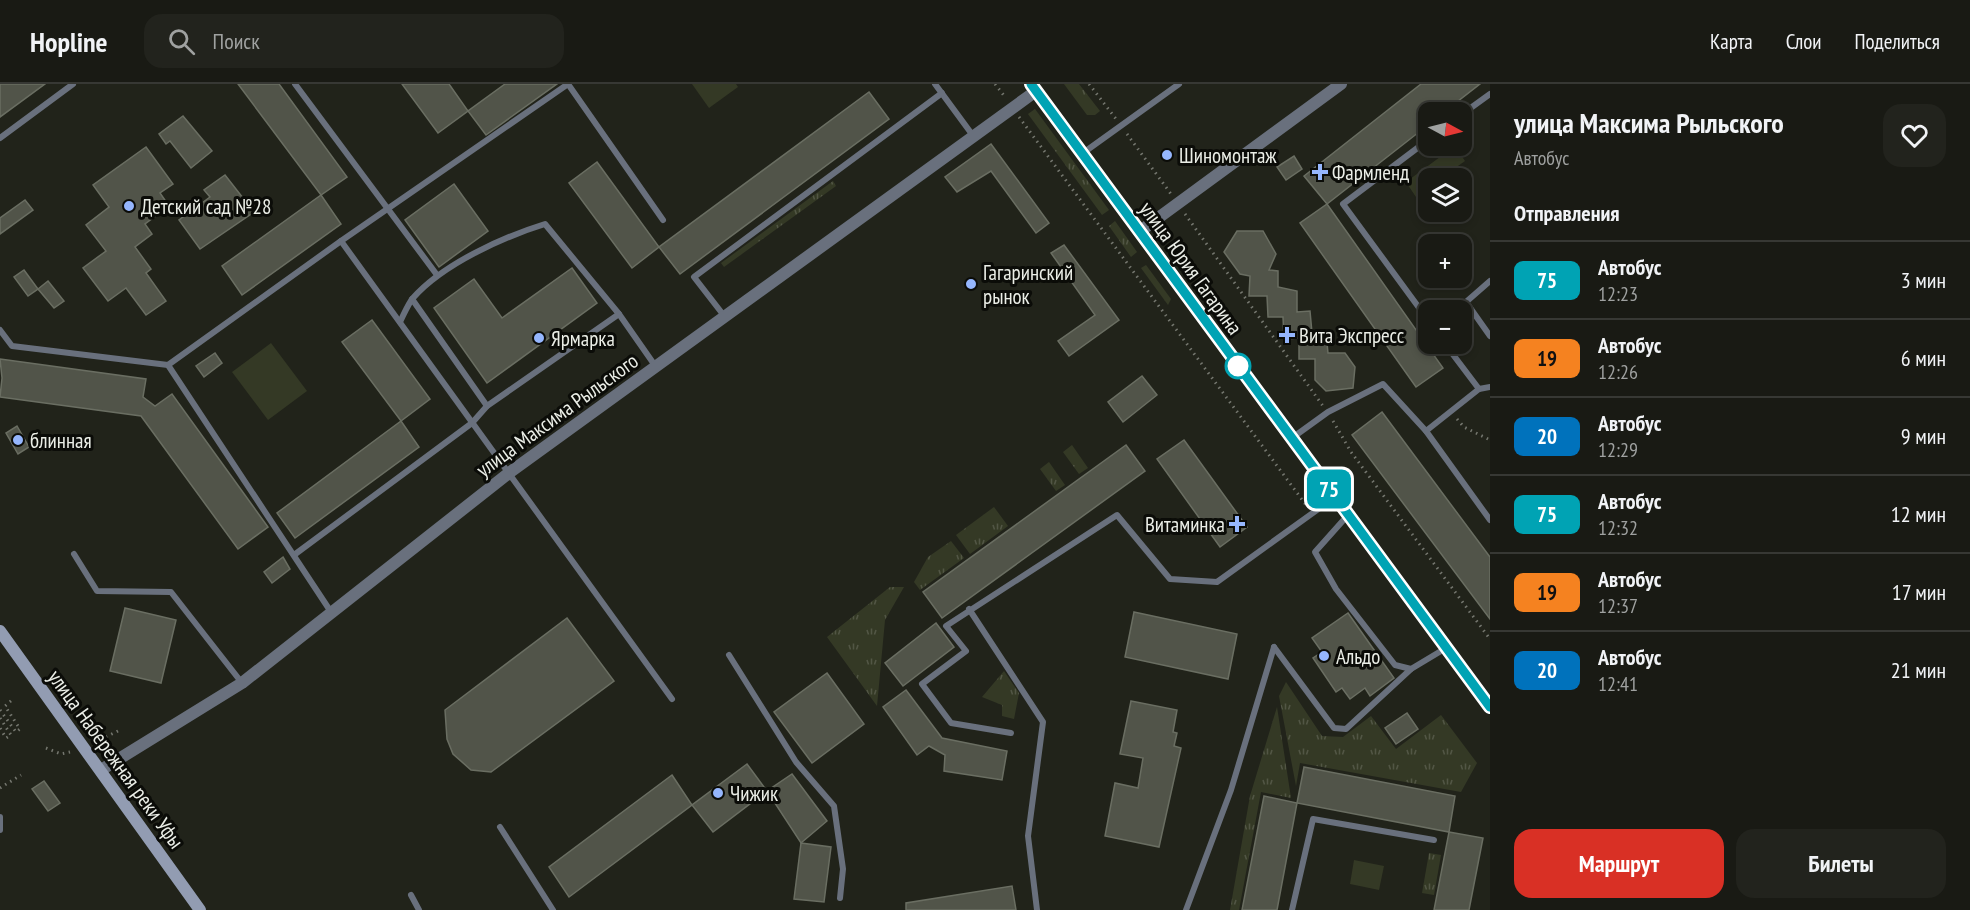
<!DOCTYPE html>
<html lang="ru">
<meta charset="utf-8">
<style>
body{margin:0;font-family:"PT Sans Narrow",sans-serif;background:#22231d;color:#f1f3f6;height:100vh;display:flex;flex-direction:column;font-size:22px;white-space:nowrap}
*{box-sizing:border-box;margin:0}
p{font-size:20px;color:#9fa1a0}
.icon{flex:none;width:33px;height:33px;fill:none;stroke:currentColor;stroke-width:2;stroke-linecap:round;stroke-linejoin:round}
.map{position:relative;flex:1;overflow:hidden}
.sheet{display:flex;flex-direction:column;background:#191a14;width:480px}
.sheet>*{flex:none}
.badge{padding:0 12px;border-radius:9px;font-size:21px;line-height:39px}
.needle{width:39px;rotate:97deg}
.controls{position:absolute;left:1418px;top:18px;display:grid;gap:12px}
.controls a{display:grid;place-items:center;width:54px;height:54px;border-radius:12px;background:#191a14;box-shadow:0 3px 9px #0003,0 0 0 2px #373834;font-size:30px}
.map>.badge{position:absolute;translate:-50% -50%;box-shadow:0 0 0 3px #fff}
h2{padding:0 24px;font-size:22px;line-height:54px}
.round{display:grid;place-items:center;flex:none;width:63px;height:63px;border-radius:18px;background:#22231d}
.overview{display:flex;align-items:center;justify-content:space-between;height:102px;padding:0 24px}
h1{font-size:28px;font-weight:700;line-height:45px}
.cta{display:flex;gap:12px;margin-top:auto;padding:12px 24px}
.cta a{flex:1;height:69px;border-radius:18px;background:#d93025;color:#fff;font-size:24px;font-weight:700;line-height:69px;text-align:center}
.cta a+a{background:#22231d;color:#f1f3f6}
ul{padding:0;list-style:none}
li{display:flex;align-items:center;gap:18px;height:78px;padding:0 24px;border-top:2px solid #373834}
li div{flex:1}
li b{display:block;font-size:22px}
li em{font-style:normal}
li .badge{min-width:66px;font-weight:700;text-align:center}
header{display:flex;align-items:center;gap:36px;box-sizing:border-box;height:84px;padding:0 30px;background:#191a14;border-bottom:2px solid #373834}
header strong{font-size:28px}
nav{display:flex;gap:33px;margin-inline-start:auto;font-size:21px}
.search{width:420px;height:54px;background:#22231d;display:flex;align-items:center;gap:15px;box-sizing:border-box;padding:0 21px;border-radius:18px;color:#9fa1a0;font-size:22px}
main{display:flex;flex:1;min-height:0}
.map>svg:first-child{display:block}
</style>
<header>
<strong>Hopline</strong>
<div class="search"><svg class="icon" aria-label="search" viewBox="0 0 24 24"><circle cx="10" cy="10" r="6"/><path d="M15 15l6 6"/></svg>Поиск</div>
<nav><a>Карта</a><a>Слои</a><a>Поделиться</a></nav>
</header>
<main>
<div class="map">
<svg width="1490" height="826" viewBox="0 0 1490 826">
<defs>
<pattern id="grass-tufts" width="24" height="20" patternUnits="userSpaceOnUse" patternTransform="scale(1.5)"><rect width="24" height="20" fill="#343925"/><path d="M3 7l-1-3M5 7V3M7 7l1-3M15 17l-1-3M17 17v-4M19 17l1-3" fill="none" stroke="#525645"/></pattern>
</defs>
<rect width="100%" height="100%" fill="#21231a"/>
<g fill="url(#grass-tufts)">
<polygon points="1064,0 1079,0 1100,27 1095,31 1087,31"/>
<polygon points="1035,25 1109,126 1102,131 1028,30"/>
<polygon points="833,97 836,102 724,183 721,179"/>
<polygon points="1115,137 1137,168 1131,173 1109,142"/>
<polygon points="1146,181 1171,215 1168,221 1141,184"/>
<polygon points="1072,361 1088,384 1079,390 1063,368"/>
<polygon points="1049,378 1065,401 1056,407 1040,385"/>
<polygon points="994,423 1008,442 970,470 956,451"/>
<polygon points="951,457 964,474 920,506 914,498 928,473"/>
<polygon points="890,503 904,503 885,536 877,622 827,553"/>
<polygon points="1004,587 1019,609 1014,635 1002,632 1002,621 982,613"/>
<polygon points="1286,598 1322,652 1343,653 1371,632 1396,665 1441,631 1477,679 1461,708 1300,679 1296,702 1279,612"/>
<polygon points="1277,623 1291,714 1261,708 1239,826 1230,826 1250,712"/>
<polygon points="1429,769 1441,771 1434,811 1422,809"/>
</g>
<g fill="#343925">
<polygon points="692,0 736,0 738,3 709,24"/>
<polygon points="1455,62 1465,77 1441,94 1428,94 1428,104 1416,113 1406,98"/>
<polygon points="271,259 307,307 268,336 232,288"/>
<polygon points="1354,776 1384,782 1379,806 1350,800"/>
</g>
<g fill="#515449" stroke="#6a6e62" stroke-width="1.5">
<polygon points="0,0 45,0 0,33"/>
<polygon points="238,0 279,0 347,93 321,111"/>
<polygon points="402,0 449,0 468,27 438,49"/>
<polygon points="505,0 557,0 486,51 468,27"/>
<polygon points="1421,0 1480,0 1444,28 1428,28 1428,41 1327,120 1304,92"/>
<polygon points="869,8 889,35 680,190 659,163"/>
<polygon points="183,32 212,67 191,84 170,57 166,60 159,50"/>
<polygon points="991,60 1049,139 1036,149 991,87 957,108 945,93"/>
<polygon points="146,63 173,100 160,109 169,122 145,140 152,150 135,163 151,185 146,189 166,217 146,231 126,204 108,217 83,184 106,167 86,141 109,123 93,101"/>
<polygon points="1294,72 1302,85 1286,96 1277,83"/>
<polygon points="597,78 659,163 632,184 569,99"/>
<polygon points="225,91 254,128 200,165 179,136 210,113 204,106"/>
<polygon points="454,100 488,147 439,183 405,136"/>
<polygon points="321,111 341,140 242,211 222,182"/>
<polygon points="25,116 33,126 0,150 0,134"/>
<polygon points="1327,120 1443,284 1416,303 1300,139"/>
<polygon points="1237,147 1263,147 1276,170 1269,186 1278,187 1278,203 1297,207 1297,228 1310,227 1312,249 1326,249 1328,269 1345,269 1355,283 1353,304 1326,307 1315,296 1315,275 1299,275 1299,254 1284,255 1283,233 1268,233 1267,212 1249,212 1250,192 1240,190 1224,168"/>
<polygon points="1064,161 1119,236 1069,272 1058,257 1095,231 1051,169"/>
<polygon points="572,184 597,219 487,299 434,224 474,195 502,234"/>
<polygon points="24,186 38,205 28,212 14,193"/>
<polygon points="48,197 64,217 54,224 38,205"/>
<polygon points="372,236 430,315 401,337 342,258"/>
<polygon points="215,269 222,279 204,293 196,282"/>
<polygon points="0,275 146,295 143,313 155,322 172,310 268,443 238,465 141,332 0,313 2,294"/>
<polygon points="1142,292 1157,311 1123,338 1108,318"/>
<polygon points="1382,328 1490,473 1490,535 1352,351"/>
<polygon points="401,337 419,363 295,454 277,429"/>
<polygon points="17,342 29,363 18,370 6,349"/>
<polygon points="1184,356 1247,443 1220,463 1157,375"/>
<polygon points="1126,361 1145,387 942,534 923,508"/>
<polygon points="283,473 290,485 272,499 264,488"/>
<polygon points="125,524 176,536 161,599 110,587"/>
<polygon points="1134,528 1237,550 1228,595 1125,573"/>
<polygon points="1348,529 1394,594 1370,612 1365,604 1350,615 1342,604 1336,608 1313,574 1322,568 1312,554"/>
<polygon points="567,534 614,597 491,688 471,686 453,670 447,655 445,626"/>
<polygon points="936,539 954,563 903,602 885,579"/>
<polygon points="827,589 864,640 812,679 774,628"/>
<polygon points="906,606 942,654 1007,667 1002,696 944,687 945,671 929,662 917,671 883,623"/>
<polygon points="1131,617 1177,626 1173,648 1177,649 1174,662 1181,664 1159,763 1105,752 1115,699 1138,704 1143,674 1120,670"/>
<polygon points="1407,629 1418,645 1396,660 1385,644"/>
<polygon points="747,680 767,707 713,748 692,721"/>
<polygon points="1304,683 1455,712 1449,748 1297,719"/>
<polygon points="792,690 827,737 801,759 767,707"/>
<polygon points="672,691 692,721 569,813 549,783"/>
<polygon points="44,697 60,719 48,727 32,705"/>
<polygon points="1264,712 1297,719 1277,826 1242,826"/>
<polygon points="1449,748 1483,754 1469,826 1434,826"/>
<polygon points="801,759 831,763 824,818 794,815"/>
<polygon points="1012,802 1016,826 906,826 906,819"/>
</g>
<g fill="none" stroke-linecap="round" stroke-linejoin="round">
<g stroke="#75776f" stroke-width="3" stroke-dasharray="1.5 4.5" stroke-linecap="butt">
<polyline points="995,0 1005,13"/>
<polyline points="1089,0 1116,35"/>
<polyline points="1019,33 1306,421"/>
<polyline points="1127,50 1171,110"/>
<polyline points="1185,130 1323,322"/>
<polyline points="1457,335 1464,343 1490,356"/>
<polyline points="1333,337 1351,368 1490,555"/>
<polyline points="0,626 16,648 20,645 5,622 12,616"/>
<polyline points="0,634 11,651 6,654 0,644"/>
<polyline points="95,658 118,647"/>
<polyline points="46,664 61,670 70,668"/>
<polyline points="0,704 21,691"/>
</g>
<g stroke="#69707d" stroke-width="6">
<polyline points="295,0 437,191"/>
<polyline points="568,0 341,157 672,615"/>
<polyline points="568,0 663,136"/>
<polyline points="935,0 974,53"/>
<polyline points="1461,31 1490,10"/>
<polyline points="0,54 73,0"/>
<polyline points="1428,56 1343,120 1428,236"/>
<polyline points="1083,69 1179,0"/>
<polyline points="1490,197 1466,218 1490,252"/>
<polyline points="412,215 487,322"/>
<polyline points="725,233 694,193 942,9"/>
<path d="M 400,238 C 404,230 408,220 413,214 C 443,180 503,153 545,140 L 619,230 L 656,283"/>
<polyline points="0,246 12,262 168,281"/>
<polyline points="1479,305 1490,303"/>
<polyline points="1426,347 1479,305 1445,260"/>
<polyline points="1292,354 1328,328 1383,300 1426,347 1490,436"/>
<polyline points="1348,431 1315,468 1336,505 1395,581 1411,585 1446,564"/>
<polyline points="74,470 97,507 171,508 242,599"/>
<polyline points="294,471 472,339 487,322 619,230"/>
<polyline points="969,525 1043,638 1028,752 1037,826"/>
<polyline points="331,528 168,281 341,157"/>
<polyline points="1274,563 1334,644 1346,645 1411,585"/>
<polyline points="729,571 796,678 834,722 843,785 840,814"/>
<polyline points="1011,649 951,639 922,600 966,567 946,542 1117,431 1170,495 1217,498 1335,413"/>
<polyline points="0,733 0,746"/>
<polyline points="500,743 553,826"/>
<polyline points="411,811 419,826"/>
<polyline points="1186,826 1231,706 1274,563"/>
<polyline points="1292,826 1313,735 1434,756"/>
</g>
<g stroke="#69707d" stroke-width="12">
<polyline points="1139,148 1341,0"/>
<polyline points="101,686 242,599 509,389 1036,7"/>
</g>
<g stroke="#929cb2" stroke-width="12">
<polyline points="1031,0 1490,623"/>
<polyline points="0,547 200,826"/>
</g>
</g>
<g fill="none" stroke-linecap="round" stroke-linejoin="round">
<defs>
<polyline id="line" points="1031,0 1490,623"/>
</defs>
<use href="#line" stroke="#fff" stroke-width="14"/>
<use href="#line" stroke="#00a3b4" stroke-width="9"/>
</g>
<g fill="#95b6fd" stroke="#0b0c08" stroke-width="2">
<circle cx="1167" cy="71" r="6"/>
<path d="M1317 79h6v6h6v6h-6v6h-6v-6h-6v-6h6z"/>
<circle cx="129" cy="122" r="6"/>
<circle cx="971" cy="200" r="6"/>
<path d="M1284 242h6v6h6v6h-6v6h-6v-6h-6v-6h6z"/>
<circle cx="539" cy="254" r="6"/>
<circle cx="18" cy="356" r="6"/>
<path d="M1234 431h6v6h6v6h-6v6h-6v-6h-6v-6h6z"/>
<circle cx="1324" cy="572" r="6"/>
<circle cx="718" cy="709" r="6"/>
</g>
<circle fill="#fff" stroke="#00a3b4" stroke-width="3" cx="1238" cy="282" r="12"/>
<g text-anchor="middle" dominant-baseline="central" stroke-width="6" stroke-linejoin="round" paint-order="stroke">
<g font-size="21" fill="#ebeee7" stroke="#0b0c08" text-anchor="start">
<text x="1179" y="71">Шиномонтаж</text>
<text x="1332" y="88">Фармленд</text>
<text x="141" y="122">Детский сад №28</text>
<text x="983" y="188">Гагаринский<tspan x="983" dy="24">рынок</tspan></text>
<text x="1299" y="251">Вита Экспресс</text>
<text x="551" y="254">Ярмарка</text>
<text x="30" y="356">блинная</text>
<text x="1225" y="440" text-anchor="end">Витаминка</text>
<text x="1336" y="572">Альдо</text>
<text x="730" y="709">Чижик</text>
</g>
<g font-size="21" fill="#ebeee7" stroke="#0b0c08">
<text transform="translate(1191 184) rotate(54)">улица Юрия Гагарина</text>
<text transform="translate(557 331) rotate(-36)">улица Максима Рыльского</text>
<text transform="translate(116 675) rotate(54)">улица Набережная реки Уфы</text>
</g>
</g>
</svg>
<div class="controls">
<a><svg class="needle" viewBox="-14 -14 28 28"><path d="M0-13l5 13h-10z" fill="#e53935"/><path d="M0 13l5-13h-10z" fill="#9fa1a0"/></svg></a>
<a><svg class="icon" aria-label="layers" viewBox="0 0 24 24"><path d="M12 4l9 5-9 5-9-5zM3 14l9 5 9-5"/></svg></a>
<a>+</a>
<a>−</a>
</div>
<b class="badge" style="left:1329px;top:405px;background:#00a3b4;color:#fff">75</b>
</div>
<section class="sheet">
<div class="overview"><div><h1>улица Максима Рыльского</h1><p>Автобус</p></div><a class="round"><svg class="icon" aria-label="heart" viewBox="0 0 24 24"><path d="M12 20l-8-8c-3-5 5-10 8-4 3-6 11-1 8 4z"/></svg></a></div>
<h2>Отправления</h2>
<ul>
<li><span class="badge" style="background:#00a3b4;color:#fff">75</span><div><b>Автобус</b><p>12:23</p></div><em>3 мин</em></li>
<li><span class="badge" style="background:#f58220;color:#111">19</span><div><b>Автобус</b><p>12:26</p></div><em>6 мин</em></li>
<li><span class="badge" style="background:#0072bc;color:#fff">20</span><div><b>Автобус</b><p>12:29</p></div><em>9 мин</em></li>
<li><span class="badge" style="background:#00a3b4;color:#fff">75</span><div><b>Автобус</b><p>12:32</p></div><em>12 мин</em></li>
<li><span class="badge" style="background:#f58220;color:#111">19</span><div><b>Автобус</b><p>12:37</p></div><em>17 мин</em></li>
<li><span class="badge" style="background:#0072bc;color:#fff">20</span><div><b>Автобус</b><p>12:41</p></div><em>21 мин</em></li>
</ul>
<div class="cta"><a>Маршрут</a><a>Билеты</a></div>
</section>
</main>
